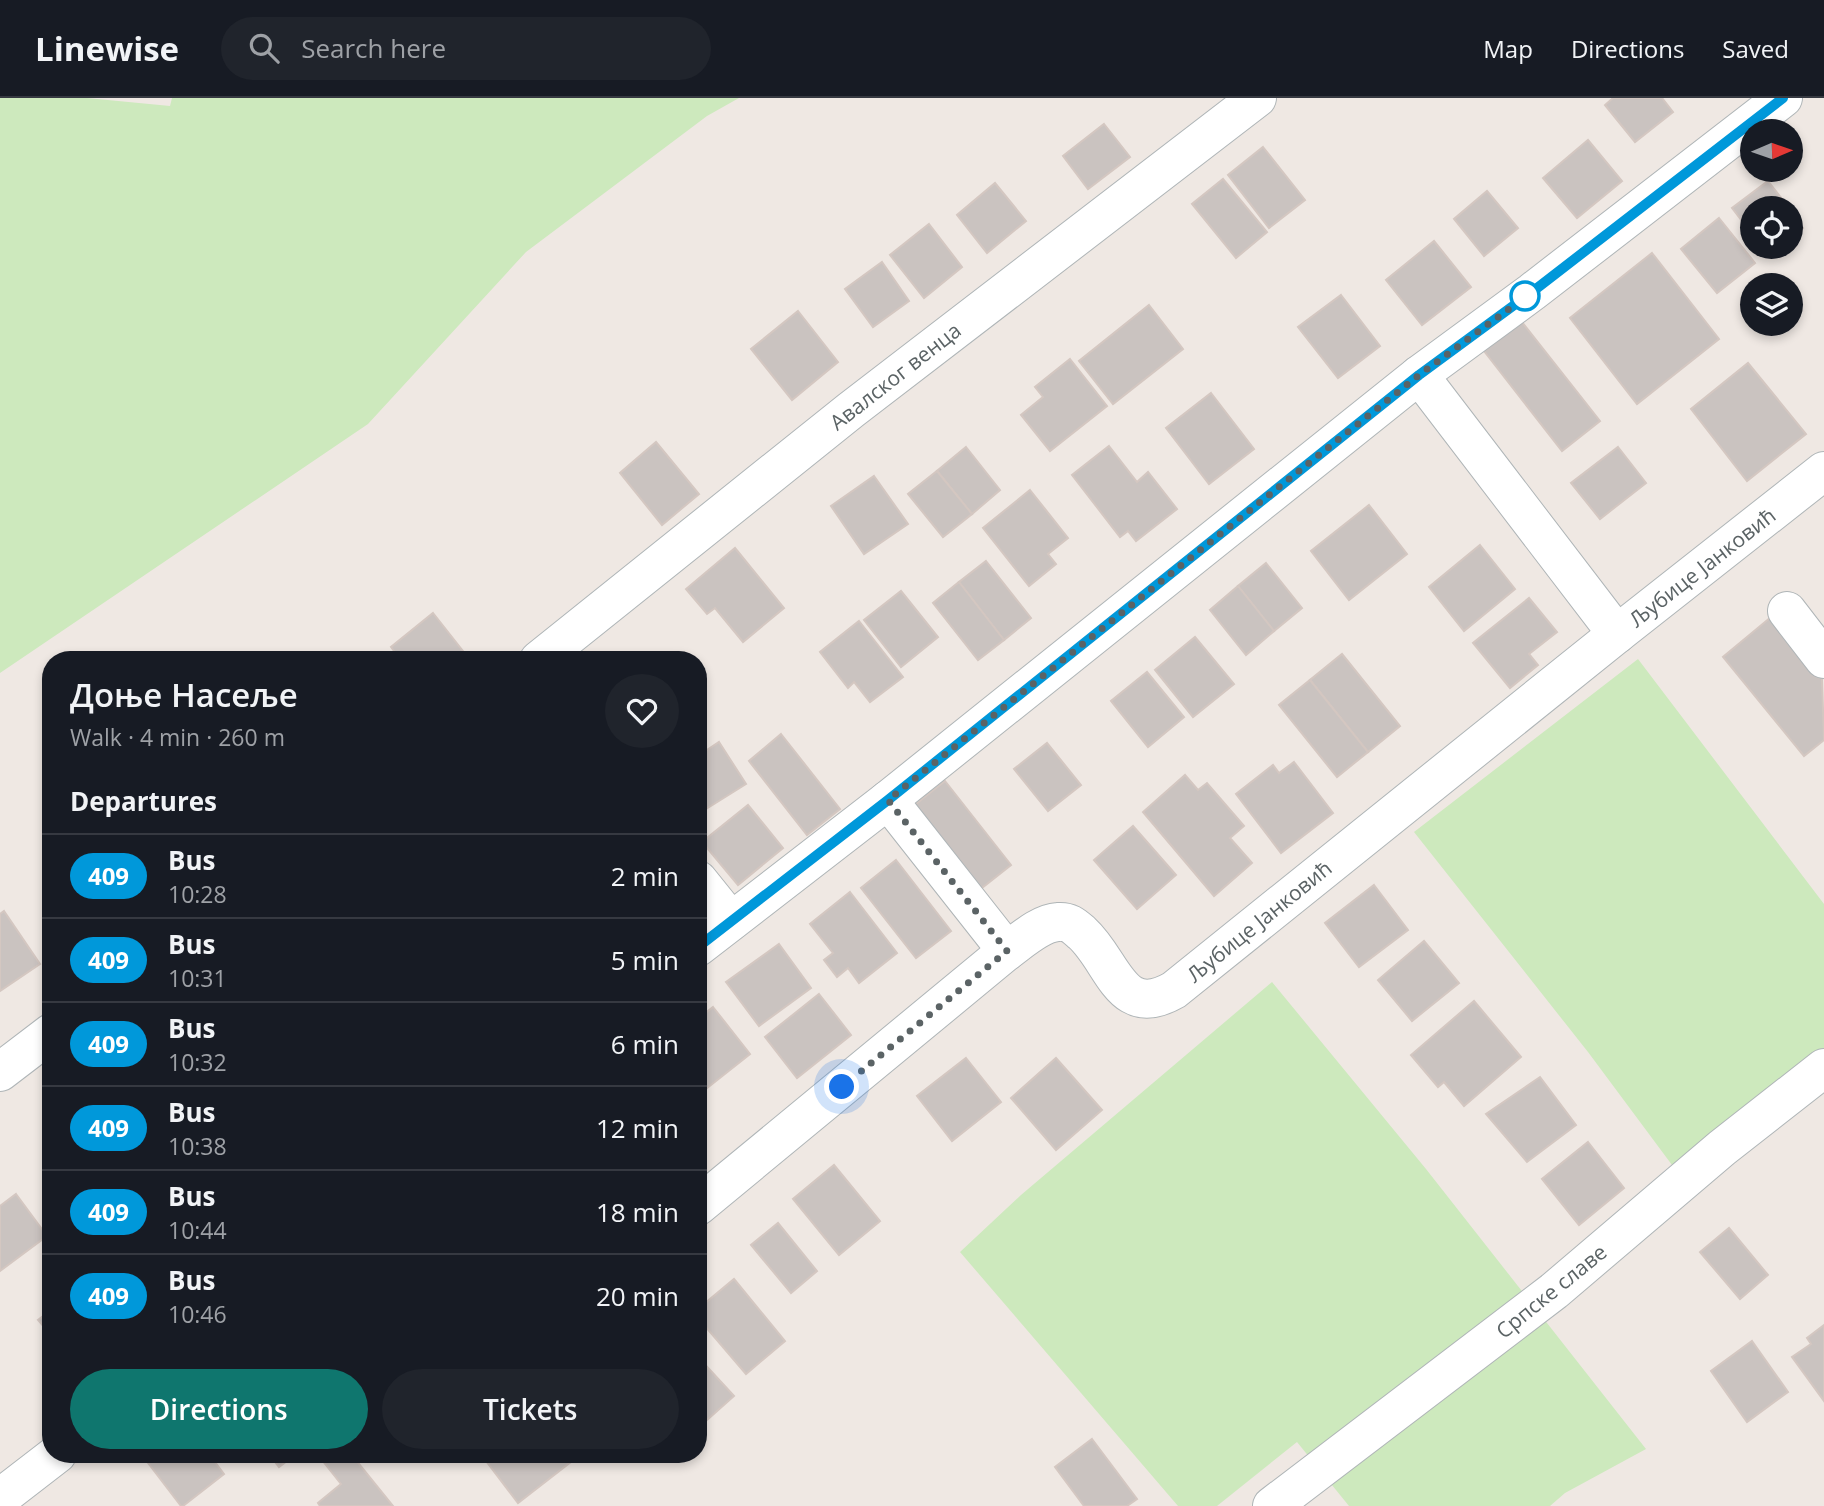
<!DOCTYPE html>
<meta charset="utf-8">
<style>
body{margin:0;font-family:"Open Sans",sans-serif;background:#20242c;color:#f1f3f6;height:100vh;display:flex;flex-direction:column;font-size:26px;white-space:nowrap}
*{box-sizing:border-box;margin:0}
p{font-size:23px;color:#9ea1a6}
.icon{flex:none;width:38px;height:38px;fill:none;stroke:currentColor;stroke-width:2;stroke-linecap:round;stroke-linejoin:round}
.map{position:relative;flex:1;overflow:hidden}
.sheet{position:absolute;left:42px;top:553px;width:665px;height:812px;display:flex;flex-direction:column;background:#171b24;border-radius:28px;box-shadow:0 4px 10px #0003}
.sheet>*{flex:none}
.badge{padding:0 14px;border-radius:23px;font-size:24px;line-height:46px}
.needle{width:46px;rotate:88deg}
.buttons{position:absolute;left:1740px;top:21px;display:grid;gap:14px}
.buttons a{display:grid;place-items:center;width:63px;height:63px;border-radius:50%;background:#171b24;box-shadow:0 4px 10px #0003;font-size:35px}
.you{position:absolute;width:35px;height:35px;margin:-18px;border:5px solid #fff;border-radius:50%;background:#1a73e8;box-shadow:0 0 0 10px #1a73e833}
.map>.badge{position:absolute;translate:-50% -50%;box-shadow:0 0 0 4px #fff}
h2{padding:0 28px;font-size:26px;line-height:63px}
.round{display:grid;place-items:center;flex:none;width:74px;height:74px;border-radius:37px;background:#20242c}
.summary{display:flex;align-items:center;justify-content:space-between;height:119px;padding:0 28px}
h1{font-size:33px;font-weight:600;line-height:52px}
.action{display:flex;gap:14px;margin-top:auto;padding:14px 28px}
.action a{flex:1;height:80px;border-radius:42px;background:#0f766e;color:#fff;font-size:28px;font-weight:600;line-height:80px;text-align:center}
.action a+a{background:#20242c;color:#f1f3f6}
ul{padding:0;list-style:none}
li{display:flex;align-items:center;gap:21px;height:84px;padding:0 28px;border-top:2px solid #363941}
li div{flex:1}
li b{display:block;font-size:26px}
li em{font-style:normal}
li .badge{min-width:77px;font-weight:700;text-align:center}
header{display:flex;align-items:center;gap:42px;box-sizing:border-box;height:98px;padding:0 35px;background:#171b24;border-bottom:2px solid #363941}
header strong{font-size:33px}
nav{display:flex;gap:38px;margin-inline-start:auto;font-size:24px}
.search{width:490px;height:63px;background:#20242c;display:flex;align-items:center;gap:18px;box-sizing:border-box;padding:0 24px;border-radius:38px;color:#9ea1a6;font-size:26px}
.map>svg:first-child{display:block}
</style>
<header>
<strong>Linewise</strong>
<div class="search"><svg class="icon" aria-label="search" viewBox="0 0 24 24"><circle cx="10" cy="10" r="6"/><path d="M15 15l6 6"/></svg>Search here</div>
<nav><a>Map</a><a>Directions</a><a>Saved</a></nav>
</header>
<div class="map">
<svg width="1824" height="1408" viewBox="0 0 1824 1408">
<rect width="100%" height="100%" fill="#efe8e3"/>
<g fill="#cde9bd">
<polygon points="0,0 87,0 170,8 172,0 739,0 707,18 526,154 368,326 0,575"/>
<polygon points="1638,561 1824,806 1824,953 1672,1067 1588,954 1414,734"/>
<polygon points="1272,884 1426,1071 1646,1351 1565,1395 1550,1408 1349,1408 1297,1344 1217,1408 1178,1408 960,1154 1021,1097"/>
</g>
<g fill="#cac3c0" stroke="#d4c7c1" stroke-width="2">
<polygon points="1613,0 1662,0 1673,14 1635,44 1605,7"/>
<polygon points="1104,26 1130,59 1088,91 1063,58"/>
<polygon points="1588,42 1622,83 1577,120 1543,80"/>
<polygon points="1263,49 1305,102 1269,130 1228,77"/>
<polygon points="1223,81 1267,134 1236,160 1192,106"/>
<polygon points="1768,83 1789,110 1752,110 1752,136 1732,110"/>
<polygon points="995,85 1026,123 987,155 957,117"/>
<polygon points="1487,93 1518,130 1484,158 1454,121"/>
<polygon points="1790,113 1803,130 1790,140"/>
<polygon points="1719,120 1755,165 1717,195 1681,151"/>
<polygon points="929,126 962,169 924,200 890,157"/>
<polygon points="1434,143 1471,189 1422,227 1386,182"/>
<polygon points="1652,155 1719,241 1637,306 1570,220"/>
<polygon points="882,164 909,203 873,229 845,191"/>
<polygon points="1341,197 1380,248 1338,280 1298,229"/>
<polygon points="1149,207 1183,251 1113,306 1079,263"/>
<polygon points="798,213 838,264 792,302 751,251"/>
<polygon points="1522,224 1600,323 1562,353 1484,253"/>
<polygon points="1070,261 1107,308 1050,353 1021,317 1043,299 1035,289"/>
<polygon points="1748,265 1806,336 1747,383 1691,311"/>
<polygon points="1211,295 1254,351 1209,386 1166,330"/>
<polygon points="656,344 699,396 662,427 620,375"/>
<polygon points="1109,348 1137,384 1148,374 1177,411 1136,443 1128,433 1120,439 1072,377"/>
<polygon points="966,349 1000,392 972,416 937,373"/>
<polygon points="1618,349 1646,385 1600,421 1571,385"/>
<polygon points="937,373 972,416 943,439 908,396"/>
<polygon points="874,378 908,426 864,456 831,408"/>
<polygon points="1030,392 1068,440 1048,456 1056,466 1029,488 983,430"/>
<polygon points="1369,407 1407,456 1349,502 1311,453"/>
<polygon points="1480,447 1515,491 1464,533 1429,489"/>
<polygon points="735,450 784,510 743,544 715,510 707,516 686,491"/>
<polygon points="986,463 1031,520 1004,542 959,484"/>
<polygon points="1266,465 1302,510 1274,533 1238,488"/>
<polygon points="959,484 1004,542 978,562 933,505"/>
<polygon points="1238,488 1274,533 1246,557 1210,512"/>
<polygon points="901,493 938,539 901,569 864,522"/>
<polygon points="1529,500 1557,534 1529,556 1538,567 1510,590 1473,545"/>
<polygon points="433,515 470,562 401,562 391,549"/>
<polygon points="1771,519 1824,569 1822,582 1824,642 1804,658 1723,559"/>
<polygon points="859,523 903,579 870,604 854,584 848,590 820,554"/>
<polygon points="1195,539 1234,586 1193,619 1155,572"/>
<polygon points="1342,556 1400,628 1368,654 1310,582"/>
<polygon points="1147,574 1184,619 1148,649 1111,603"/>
<polygon points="1310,582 1368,654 1337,679 1279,607"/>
<polygon points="781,636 840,711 807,737 749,663"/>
<polygon points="719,644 746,686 698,716 698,658"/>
<polygon points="1047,645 1081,687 1048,713 1014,671"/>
<polygon points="1294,664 1333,715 1281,755 1236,696 1273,667 1279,675"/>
<polygon points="1185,677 1198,692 1207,685 1244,728 1230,740 1252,765 1214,798 1143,714"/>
<polygon points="945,683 1011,767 978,793 912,709"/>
<polygon points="748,707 783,750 738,787 702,744"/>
<polygon points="1133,728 1176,777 1137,811 1094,762"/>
<polygon points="896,762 951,833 916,860 861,790"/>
<polygon points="1374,787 1408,832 1359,869 1325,825"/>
<polygon points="850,794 897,855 859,885 848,870 837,879 824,862 833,855 810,826"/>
<polygon points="4,813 40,866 0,893 0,816"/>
<polygon points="1424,843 1459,885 1412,923 1378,882"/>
<polygon points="779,846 811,890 759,928 726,884"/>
<polygon points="819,896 851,937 797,980 765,939"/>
<polygon points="1474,903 1521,959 1464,1008 1444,984 1438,989 1411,957"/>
<polygon points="713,909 750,956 706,991 698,982 698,921"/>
<polygon points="966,960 1001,1004 952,1043 917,998"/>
<polygon points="1056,960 1102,1012 1056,1052 1011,1000"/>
<polygon points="1540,979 1576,1027 1527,1064 1486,1016"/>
<polygon points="1588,1044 1624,1090 1579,1127 1542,1081"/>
<polygon points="834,1067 880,1123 839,1157 793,1101"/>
<polygon points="16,1096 47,1138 0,1173 0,1108"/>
<polygon points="778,1125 817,1173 791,1195 751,1147"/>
<polygon points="1729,1130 1768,1177 1740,1201 1700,1154"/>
<polygon points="734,1181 785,1243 746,1276 698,1220 698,1211"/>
<polygon points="51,1212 51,1237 38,1222"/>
<polygon points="1824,1227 1824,1303 1792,1259 1811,1246 1807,1240"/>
<polygon points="1752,1243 1788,1294 1747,1324 1711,1273"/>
<polygon points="698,1259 734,1298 698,1330"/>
<polygon points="1092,1341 1137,1401 1127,1408 1084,1408 1055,1369"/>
<polygon points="209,1356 224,1376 183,1408 181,1408 142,1357"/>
<polygon points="269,1356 296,1356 279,1369"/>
<polygon points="330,1356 351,1356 393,1408 320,1408 318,1405 341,1386 322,1362"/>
<polygon points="495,1356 573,1356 576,1360 518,1405 486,1363"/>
</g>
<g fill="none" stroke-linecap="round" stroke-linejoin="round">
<defs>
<g id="minor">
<polyline points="1419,277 1617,536"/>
<polyline points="1787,513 1824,561"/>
<polyline points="539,562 851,312 1257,0"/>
<polyline points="888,702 1007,853"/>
<polyline points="698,782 731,823"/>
<polyline points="698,849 888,702 1419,277 1532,194 1783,0"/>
<polyline points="0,974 51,935"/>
<path d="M 698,1108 L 1007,853 C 1021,843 1040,825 1058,824 C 1069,823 1074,828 1082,835 C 1114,864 1120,923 1174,892 L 1617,536 L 1824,373"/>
<polyline points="0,1400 57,1356"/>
<polyline points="1272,1408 1554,1193 1722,1050 1824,970"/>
</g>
</defs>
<use href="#minor" stroke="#afb5b7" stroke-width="40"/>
<use href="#minor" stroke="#fff" stroke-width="38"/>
</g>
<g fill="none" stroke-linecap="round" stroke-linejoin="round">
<defs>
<polyline id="line" points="698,849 888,702 1419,277 1532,194 1783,0"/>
</defs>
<use href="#line" stroke="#fff" stroke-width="16"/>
<use href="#line" stroke="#0098da" stroke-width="10"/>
<polyline stroke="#5b6365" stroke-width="7" stroke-dasharray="0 12.6" points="842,989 1007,853 888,702 1419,277 1532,194 1525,198"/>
</g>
<circle fill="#fff" stroke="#0098da" stroke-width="3.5" cx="1525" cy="198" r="14"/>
<g text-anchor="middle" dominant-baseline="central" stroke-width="6" stroke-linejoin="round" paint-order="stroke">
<g font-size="21" fill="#5b6365" stroke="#fff">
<text transform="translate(895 278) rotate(-38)">Авалског венца</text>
<text transform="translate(1702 469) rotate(-38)">Љубице Јанковић</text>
<text transform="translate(1259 823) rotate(-39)">Љубице Јанковић</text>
<text transform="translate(1551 1193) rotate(-39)">Српске славе</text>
</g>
</g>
</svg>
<div class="buttons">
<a><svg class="needle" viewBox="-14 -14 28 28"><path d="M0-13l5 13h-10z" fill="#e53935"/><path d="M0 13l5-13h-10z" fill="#9ea1a6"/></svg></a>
<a><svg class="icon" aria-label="locate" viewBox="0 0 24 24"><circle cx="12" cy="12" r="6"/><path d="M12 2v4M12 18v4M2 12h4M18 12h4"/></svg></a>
<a><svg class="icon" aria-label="layers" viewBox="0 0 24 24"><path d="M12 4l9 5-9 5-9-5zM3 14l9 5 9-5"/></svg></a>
</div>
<div class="you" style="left:842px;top:989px"></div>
<section class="sheet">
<div class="summary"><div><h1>Доње Насеље</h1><p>Walk · 4 min · 260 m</p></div><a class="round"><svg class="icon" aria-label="heart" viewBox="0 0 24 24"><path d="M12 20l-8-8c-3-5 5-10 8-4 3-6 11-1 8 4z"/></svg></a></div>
<h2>Departures</h2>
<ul>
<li><span class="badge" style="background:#0098da;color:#fff">409</span><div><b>Bus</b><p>10:28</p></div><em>2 min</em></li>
<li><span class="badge" style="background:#0098da;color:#fff">409</span><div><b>Bus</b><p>10:31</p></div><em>5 min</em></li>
<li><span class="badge" style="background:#0098da;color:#fff">409</span><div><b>Bus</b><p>10:32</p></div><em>6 min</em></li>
<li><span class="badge" style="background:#0098da;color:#fff">409</span><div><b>Bus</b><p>10:38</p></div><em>12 min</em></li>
<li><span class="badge" style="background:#0098da;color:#fff">409</span><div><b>Bus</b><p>10:44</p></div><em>18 min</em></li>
<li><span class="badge" style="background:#0098da;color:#fff">409</span><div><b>Bus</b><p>10:46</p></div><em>20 min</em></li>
</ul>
<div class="action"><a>Directions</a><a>Tickets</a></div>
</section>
</div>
